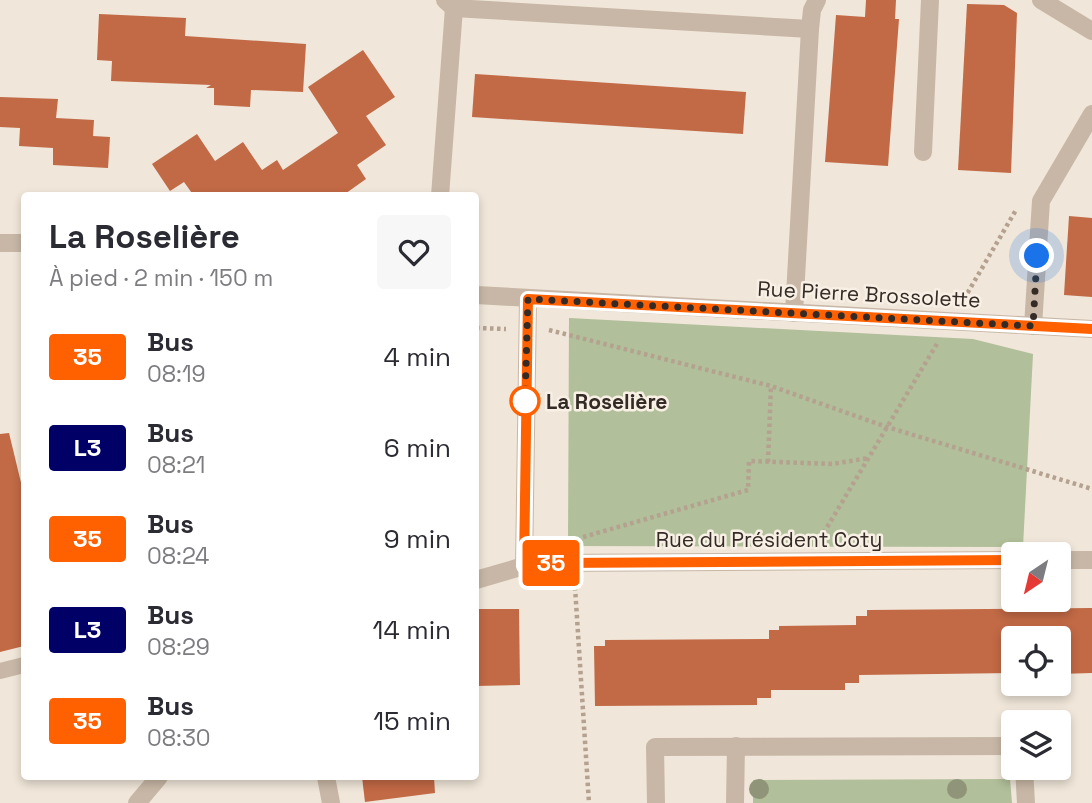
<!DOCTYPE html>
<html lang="fr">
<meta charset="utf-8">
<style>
body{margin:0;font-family:"Space Grotesk",sans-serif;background:#f7f7f7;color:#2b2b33;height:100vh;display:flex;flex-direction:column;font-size:26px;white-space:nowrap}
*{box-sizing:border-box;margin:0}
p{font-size:23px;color:#7c7c81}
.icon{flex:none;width:38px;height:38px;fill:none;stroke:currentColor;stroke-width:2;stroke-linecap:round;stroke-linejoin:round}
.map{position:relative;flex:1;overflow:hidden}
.details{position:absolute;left:21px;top:192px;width:458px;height:588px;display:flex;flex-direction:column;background:#fff;border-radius:7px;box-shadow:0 4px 10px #0003}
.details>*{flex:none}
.badge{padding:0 14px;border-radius:5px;font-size:24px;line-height:46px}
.needle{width:46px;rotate:215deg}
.tools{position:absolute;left:1001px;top:542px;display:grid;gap:14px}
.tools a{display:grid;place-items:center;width:70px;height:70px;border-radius:7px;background:#fff;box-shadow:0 4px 10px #0003;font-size:35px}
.you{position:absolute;width:35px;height:35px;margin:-18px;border:5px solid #fff;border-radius:50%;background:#1a73e8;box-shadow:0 0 0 10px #1a73e833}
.map>.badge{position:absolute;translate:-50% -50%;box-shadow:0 0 0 4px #fff}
.round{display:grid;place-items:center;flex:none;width:74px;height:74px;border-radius:7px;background:#f7f7f7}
.summary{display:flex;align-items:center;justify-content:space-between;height:119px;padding:0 28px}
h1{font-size:33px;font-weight:700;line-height:52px}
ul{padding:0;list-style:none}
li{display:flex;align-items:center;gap:21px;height:91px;padding:0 28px}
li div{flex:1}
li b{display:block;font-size:26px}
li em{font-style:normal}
li .badge{min-width:77px;font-weight:700;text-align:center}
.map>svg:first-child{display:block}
</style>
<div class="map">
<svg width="1092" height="803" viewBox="0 0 1092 803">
<rect width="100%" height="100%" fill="#f0e6d9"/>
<g fill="#b1bf9a">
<polygon points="569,318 973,339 1033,354 1023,547 568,546"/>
<polygon points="1010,779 1012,803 753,803 753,780"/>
</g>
<g fill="#c26945">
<polygon points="866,0 896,0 895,19 899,19 888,166 825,162 836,15 865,17"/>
<polygon points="967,4 1004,5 1017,13 1011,173 958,170"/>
<polygon points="99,14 186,18 185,36 306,44 303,92 251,90 250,107 214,105 214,88 206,88 211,85 111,81 112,61 97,60"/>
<polygon points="363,50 395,97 366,116 386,145 357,165 366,179 342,196 194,196 184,182 170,191 152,164 197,134 215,161 243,142 262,170 277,160 283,170 338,133 308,87"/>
<polygon points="475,74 746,92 743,134 472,117"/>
<polygon points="0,97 58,99 56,118 94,120 93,136 110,137 108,168 53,165 53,148 19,146 20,128 0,127"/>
<polygon points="1069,216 1092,218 1092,297 1064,295"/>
<polygon points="9,433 24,495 24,646 0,652 0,434"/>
<polygon points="1092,608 1092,673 1059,674 1059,639 1013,639 1013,673 859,675 859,683 845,683 845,690 771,690 771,698 757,698 757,705 595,706 594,646 605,646 605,640 769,639 769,630 779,630 779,626 856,625 856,616 867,616 867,610"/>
<polygon points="476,609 519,609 520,685 476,686"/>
<polygon points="362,777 434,777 435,793 365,802"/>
</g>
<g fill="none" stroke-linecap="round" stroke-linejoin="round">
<g stroke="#b4a190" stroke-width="4.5" stroke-dasharray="3.5 3.5" stroke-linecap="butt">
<polyline points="964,299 1016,210"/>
<polyline points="476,328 506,329"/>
<polyline points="549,330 771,386 887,427 1092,489"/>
<polyline points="768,462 771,386"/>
<polyline points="583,537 748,490 749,461 832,464 869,458"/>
<polyline points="820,539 938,342"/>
<polyline points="575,587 589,803"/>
</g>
<polyline stroke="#c8b7a6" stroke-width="16" points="0,671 24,665"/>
<g stroke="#c8b7a6" stroke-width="18">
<polyline points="445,0 454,8 810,29 794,313"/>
<polyline points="1041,0 1092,31"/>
<polyline points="810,29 812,10 817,0"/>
<polyline points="923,152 930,0"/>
<polyline points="440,196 454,8"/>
<polyline points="0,243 24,243"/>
<polyline points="476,295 1092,329"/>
<polyline points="1033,326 1041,201 1092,114"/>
<polyline points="1059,560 1092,560"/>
<polyline points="524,566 528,299"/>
<polyline points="476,580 524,566 555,563 1013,560"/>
<polyline points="1024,768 1026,803"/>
<polyline points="326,777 331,803"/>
<polyline points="137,803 159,777"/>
<polyline points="656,803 655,747 1013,746"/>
<polyline points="735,803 736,746"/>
</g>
</g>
<g fill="#909479">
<circle cx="759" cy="789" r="10"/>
<circle cx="957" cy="789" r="10"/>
</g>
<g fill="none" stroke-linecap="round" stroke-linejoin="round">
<defs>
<polyline id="line" points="1013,560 555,563 524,566 528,299 1092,329"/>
</defs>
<use href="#line" stroke="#fff" stroke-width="16"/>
<use href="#line" stroke="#ff6000" stroke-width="10"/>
<polyline stroke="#342b26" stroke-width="7" stroke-dasharray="0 12.6" points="525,401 528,299 1033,326 1037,256"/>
</g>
<circle fill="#fff" stroke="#ff6000" stroke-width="3.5" cx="525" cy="401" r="14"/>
<g text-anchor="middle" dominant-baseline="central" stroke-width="5" stroke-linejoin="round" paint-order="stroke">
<g font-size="21" fill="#342b26" stroke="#f8f0e5">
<text transform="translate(869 294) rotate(3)">Rue Pierre Brossolette</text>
<text x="769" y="539">Rue du Président Coty</text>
</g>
<g font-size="21" font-weight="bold" fill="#342b26" stroke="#f8f0e5" text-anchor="start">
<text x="546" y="401">La Roselière</text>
</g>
</g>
</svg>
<div class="tools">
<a><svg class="needle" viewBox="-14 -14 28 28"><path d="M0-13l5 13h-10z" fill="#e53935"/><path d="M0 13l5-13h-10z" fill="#7c7c81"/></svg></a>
<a><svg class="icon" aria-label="locate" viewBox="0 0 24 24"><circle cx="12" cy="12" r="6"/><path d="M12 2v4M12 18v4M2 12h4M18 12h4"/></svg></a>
<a><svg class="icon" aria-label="layers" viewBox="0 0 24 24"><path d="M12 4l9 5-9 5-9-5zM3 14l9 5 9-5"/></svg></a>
</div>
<div class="you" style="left:1037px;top:256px"></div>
<b class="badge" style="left:551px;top:563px;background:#ff6000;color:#fff">35</b>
<section class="details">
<div class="summary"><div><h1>La Roselière</h1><p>À pied · 2 min · 150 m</p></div><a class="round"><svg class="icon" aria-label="heart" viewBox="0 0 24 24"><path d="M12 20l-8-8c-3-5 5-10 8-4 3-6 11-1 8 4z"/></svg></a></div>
<ul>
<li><span class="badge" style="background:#ff6000;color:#fff">35</span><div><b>Bus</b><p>08:19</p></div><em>4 min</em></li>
<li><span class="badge" style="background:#006;color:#fff">L3</span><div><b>Bus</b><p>08:21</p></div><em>6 min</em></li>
<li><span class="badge" style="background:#ff6000;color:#fff">35</span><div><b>Bus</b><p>08:24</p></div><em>9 min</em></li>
<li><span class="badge" style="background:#006;color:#fff">L3</span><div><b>Bus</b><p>08:29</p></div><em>14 min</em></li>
<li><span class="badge" style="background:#ff6000;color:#fff">35</span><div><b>Bus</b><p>08:30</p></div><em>15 min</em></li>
</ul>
</section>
</div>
